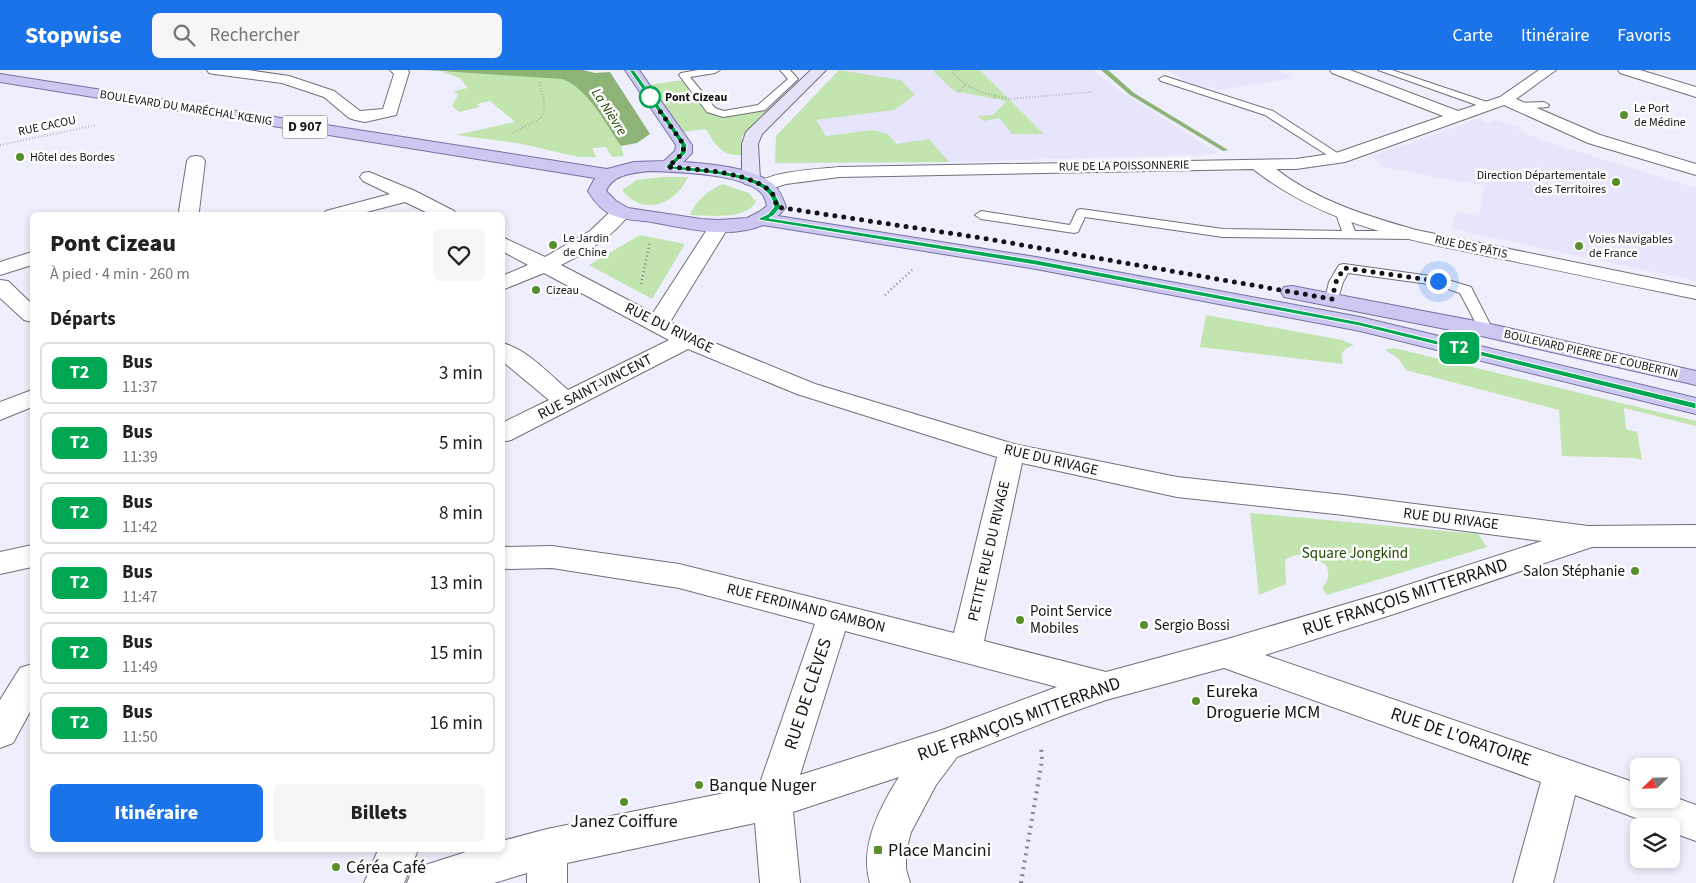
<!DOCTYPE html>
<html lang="fr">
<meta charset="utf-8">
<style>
body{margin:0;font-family:"Source Sans 3",sans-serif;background:#f6f6f6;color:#222;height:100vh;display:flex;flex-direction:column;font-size:19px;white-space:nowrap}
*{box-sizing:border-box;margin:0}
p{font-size:16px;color:#767676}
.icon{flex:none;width:28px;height:28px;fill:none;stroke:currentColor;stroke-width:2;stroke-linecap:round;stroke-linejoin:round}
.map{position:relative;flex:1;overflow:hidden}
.details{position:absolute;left:30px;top:142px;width:475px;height:640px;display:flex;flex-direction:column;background:#fff;border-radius:8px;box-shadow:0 2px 8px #0003}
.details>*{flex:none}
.badge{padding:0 10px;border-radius:8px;font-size:18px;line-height:32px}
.needle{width:32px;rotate:247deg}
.buttons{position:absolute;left:1630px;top:688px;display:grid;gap:10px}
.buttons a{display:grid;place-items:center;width:50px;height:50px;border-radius:8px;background:#fff;box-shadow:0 2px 8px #0003;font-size:25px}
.you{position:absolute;width:25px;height:25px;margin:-12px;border:4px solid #fff;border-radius:50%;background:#1a73e8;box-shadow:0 0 0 8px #1a73e833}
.map>.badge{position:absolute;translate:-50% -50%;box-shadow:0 0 0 2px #fff}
h2{padding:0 20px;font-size:19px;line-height:45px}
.round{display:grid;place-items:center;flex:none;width:52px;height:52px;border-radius:8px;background:#f6f6f6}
.overview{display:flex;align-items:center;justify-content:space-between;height:85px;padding:0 20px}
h1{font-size:24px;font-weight:800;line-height:38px}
.primary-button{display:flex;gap:10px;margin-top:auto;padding:10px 20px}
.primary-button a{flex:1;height:58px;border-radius:8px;background:#1a73e8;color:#fff;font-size:20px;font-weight:800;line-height:58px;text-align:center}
.primary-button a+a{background:#f6f6f6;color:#222}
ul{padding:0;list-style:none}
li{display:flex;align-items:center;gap:15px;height:62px;margin:0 10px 8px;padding:0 10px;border:2px solid #e0e0e0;border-radius:8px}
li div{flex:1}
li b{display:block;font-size:19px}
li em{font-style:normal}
li .badge{min-width:55px;font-weight:700;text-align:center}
header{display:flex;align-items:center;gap:30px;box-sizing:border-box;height:70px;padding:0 25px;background:#1a73e8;color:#fff}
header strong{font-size:24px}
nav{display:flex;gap:28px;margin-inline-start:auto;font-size:18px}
.search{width:350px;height:45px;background:#f6f6f6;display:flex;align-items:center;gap:12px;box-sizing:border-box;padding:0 18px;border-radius:8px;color:#767676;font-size:19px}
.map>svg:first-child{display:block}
</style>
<header>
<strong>Stopwise</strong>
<div class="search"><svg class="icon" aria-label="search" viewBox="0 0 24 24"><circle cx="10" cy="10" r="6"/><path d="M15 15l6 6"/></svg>Rechercher</div>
<nav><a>Carte</a><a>Itinéraire</a><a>Favoris</a></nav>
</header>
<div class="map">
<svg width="1696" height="813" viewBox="0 0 1696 813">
<rect width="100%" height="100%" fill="#efeefc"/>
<g fill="#e7e5fb">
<polygon points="839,0 1092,0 1123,23 1219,84 949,92 775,93 776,66"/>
<polygon points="1167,0 1278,0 1293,8 1219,20 1212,17 1204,18 1177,9 1181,8"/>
<polygon points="1479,49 1489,53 1497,50 1522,58 1517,60 1547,72 1696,118 1696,211 1452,159 1456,142 1479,146 1484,116 1384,97 1372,86"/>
</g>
<g fill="#c2e4af">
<polygon points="839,0 901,10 915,25 894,40 816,50 826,66 872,60 888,64 896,74 929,69 949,92 775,93 776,66"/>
<polygon points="935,0 980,0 1044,64 1012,64 999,48 984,51 977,46 993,45 1007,31 954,21 933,1"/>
<path d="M 442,2 C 466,3 555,2 571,12 C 590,25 607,57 621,76 L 624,86 L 612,87 L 606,77 L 592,78 L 596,87 L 579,87 L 517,73 L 456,65 L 515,52 L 490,31 L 477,34 L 480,37 L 459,42 L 452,36 L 458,25 L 454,21 L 468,18 L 460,8 Z"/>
<path d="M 683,10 L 712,44 L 728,46 L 769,40 L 742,67 L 741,85 C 722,86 715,75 706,59 L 682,62 L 648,15 Z"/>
<path d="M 663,107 L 688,107 C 675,135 643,147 622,120 L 637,110 Z"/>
<path d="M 722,114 L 749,123 L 756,132 C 744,151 709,145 690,145 C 697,129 707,122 722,114 Z"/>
<polygon points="640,165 685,174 652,229 589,195"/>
<path d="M 1206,245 L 1342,270 L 1354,275 C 1343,278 1340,283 1343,294 L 1200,277 Z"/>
<polygon points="1394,278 1696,351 1696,356 1624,338 1626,359 1637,362 1642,390 1634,388 1562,386 1559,340 1406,300 1398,288 1385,280"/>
<path d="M 1250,443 L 1478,464 L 1487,477 L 1327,525 L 1322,518 C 1329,510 1330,505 1326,495 C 1313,486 1300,480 1285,490 L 1286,514 L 1259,525 Z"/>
</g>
<path fill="#8db476" d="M 425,0 L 583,0 L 595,3 L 610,2 L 650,64 L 637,73 L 621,76 C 606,55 587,17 562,9 Z"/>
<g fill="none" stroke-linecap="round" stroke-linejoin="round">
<polygon fill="#8db476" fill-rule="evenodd" points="1101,0 1108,0 1134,23 1228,80 1223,81 1130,25"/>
<defs>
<g id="lane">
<polygon points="698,0 720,0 715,3 690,7 715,38 724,41 758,35 788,9 780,0 790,0 798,9 765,40 723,47 707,42 679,5 681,3"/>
<polygon points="1378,0 1392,0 1493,34 1494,36 1493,38 1485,38"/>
<polygon points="1164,6 1273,41 1345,88 1343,90 1335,90 1265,45 1161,11 1159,9"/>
<polygon points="1544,32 1549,35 1548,37 1521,39 1516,36 1521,33"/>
<polygon points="1081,139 1223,159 1342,161 1336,144 1342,140 1348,144 1355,161 1414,161 1420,165 1414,169 1223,167 1085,147 1078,162 1074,163 981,149 975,145 981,141 1070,155 1077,140"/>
<polygon points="1344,194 1438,207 1471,217 1493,260 1491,263 1481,263 1460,223 1436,215 1348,203 1343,212 1337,232 1327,232 1325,229 1329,212 1339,195"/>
</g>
<g id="street">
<polygon points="207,0 248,0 289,6 334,21 360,41 383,39 394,4 390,0 408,0 409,2 396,45 365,52 355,50 349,48 324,27 282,13 214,4 209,3"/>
<path d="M 1330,0 L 1350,0 L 1458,41 L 1500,27 L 1539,0 L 1556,0 L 1516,29 L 1600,65 L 1696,94 L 1696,105 L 1588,73 L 1504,35 L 1345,92 L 1296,99 L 1276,99 C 1317,131 1367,146 1416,160 L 1696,217 L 1696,229 C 1632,216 1568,203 1503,189 C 1414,171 1327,157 1253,99 L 839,107 L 786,114 L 764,121 L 758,120 L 755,116 C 766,101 820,99 839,97 L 1296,89 L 1336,83 L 1443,46 L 1332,3 Z"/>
<polygon points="1618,0 1640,0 1696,17 1696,27 1620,3"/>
<polygon points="196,86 202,87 205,91 199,141 196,145 182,145 179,141 187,91 190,87"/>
<polygon points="369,102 415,121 454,141 457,145 432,145 405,132 355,145 323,145 326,141 390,124 363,111 360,107 363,103"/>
<path d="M 621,136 L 628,138 L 631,142 C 613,167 587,182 561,195 L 653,243 L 712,152 L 719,150 L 726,152 L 729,156 L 670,252 L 695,265 L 815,314 L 1014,374 L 1177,407 L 1344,425 L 1588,456 L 1696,455 L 1696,477 L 1592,477 L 1394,544 L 1265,585 L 1639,714 L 1639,729 L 1671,729 L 1671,726 L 1696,735 L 1696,771 L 1671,762 L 1671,756 L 1657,756 L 1575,725 L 1553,813 L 1513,813 L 1541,712 L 1224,598 L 1106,630 L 1061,646 L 957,687 L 936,715 L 911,762 L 906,781 L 906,799 L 910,813 L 870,813 C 859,777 880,737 899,707 L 793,742 L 800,813 L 760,813 L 755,753 L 567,793 L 567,813 L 527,813 L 527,803 L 494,813 L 407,813 L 413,799 L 472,780 L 502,780 L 502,771 L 547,759 L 759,716 L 815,554 L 679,518 L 552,498 L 502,499 L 502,477 L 552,476 L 679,494 L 954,563 L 997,387 L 797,324 L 688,279 L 511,370 L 502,372 L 502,353 L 549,330 L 502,291 L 502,273 C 527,279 549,304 568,320 L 669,270 L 544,203 L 502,220 L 502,206 L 528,195 L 502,181 L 502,167 L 545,187 L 590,161 L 614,138 ZM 1022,393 L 1177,427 L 1344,445 L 1542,471 L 1383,523 L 1224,570 L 1106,602 L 984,571 ZM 845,561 L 1057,617 L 942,660 L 800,705 Z"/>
<polygon points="32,182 32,195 0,205 0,192"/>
<polygon points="0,210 8,211 32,234 32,252 24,250 0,228"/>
<polygon points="32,320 32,337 0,350 0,332"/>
<polygon points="32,475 32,497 0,504 0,482"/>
<polygon points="32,594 32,638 13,673 0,678 0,630 20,598"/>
<polygon points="378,780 418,780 404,813 364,813"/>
</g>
<polygon id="secondary" points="811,0 826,0 762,64 758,74 760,110 757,114 751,115 745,114 742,110 742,74 746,62"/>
<g id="primary">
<path d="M 625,0 L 639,0 L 692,75 L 692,83 L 683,92 C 709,94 752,97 773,114 C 780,120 783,129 786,137 L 778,146 L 1036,187 L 1360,247 L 1696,328 L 1696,344 L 1360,261 L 1036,199 L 763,155 C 728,170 686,158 651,152 C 638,150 624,150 612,145 C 601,140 594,131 588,121 L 595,108 L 0,12 L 0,4 L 607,99 L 634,92 L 664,91 L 675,81 L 676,75 ZM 649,101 C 674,102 747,103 763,125 C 765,128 766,132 767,136 L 759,142 L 747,148 L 719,150 L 701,149 L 628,138 L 616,131 L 606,121 C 613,104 633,103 649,101 Z"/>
<polygon points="1292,216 1486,253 1696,301 1696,315 1486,267 1284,227 1281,222 1284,217"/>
</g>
</defs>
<use href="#lane" stroke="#706f7c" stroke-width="2"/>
<use href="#street" stroke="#706f7c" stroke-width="2"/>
<use href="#secondary" stroke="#706f7c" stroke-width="2"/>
<use href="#primary" stroke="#77719f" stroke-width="2"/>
<g stroke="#86868f" stroke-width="2" stroke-dasharray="0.5 2.5" stroke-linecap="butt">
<path d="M 957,0 L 952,3 C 965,15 979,23 996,26"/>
<polyline points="958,22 965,15"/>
<polyline points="994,28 997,26 1009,29 1092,22"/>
<path d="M 512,63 L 541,48 C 548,36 542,24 539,12"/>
<polyline points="0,75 97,55"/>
</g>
<g stroke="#86868f" stroke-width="2.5" stroke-dasharray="1 3" stroke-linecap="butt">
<polyline points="641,214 650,171"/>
<polyline points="885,225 912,200"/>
</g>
<polyline stroke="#86868f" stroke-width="4" stroke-dasharray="2 5" stroke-linecap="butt" points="1021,813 1042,690 1041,675"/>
<use href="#lane" fill="#fff" fill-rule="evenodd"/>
<use href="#street" fill="#fff" fill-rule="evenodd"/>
<use href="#secondary" fill="#e6e3f8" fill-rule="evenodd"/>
<use href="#primary" fill="#cdc8f1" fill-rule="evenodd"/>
</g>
<path fill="#00a651" stroke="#fff" d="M 629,0 L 634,0 L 687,75 L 686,83 L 673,96 C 698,98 745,101 766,115 C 774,120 778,128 781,137 L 773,146 L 769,148 L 1036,190 L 1360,252 L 1696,333 L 1696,339 L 1360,256 L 1036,195 L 759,150 L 759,148 L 768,144 L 774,137 C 773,133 772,129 770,126 C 754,103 692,103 666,98 L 666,96 L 680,83 L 681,75 Z"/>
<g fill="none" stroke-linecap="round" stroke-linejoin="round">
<path stroke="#141418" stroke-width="5" stroke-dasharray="0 9" d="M 650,27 L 684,75 L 683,83 L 668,97 C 694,99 759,102 774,126 C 775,129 776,134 777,137 L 982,168 L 1332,229 L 1336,212 L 1344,198 L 1438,211"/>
</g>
<circle fill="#fff" stroke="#00a651" stroke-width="2.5" cx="650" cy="27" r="10"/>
<g fill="#578f2c" stroke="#fdfdfd" stroke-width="2">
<circle cx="1624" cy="45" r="5"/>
<circle cx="20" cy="87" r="5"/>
<circle cx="1616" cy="112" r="5"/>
<circle cx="553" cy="175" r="5"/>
<circle cx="1579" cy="176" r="5"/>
<circle cx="536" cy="220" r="5"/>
<circle cx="1635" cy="501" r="5"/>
<circle cx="1020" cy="550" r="5"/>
<circle cx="1144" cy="555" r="5"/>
<circle cx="1196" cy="631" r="5"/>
<circle cx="699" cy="715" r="5"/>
<circle cx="624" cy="732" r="5"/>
<rect x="873" y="775" width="10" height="10" rx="2.5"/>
<circle cx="336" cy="797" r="5"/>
</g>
<g text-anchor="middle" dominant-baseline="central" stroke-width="5" stroke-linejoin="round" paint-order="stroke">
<g font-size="12" font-weight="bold" fill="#141418" stroke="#fdfdfd" text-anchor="start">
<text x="665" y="27">Pont Cizeau</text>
</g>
<g font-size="12" fill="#141418" stroke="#fdfdfd">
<text transform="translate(186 38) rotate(9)">BOULEVARD DU MARÉCHAL KŒNIG</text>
<text transform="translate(47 56) rotate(-12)">RUE CACOU</text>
<text transform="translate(1124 96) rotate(-1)">RUE DE LA POISSONNERIE</text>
<text transform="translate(1471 177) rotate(12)">RUE DES PÂTIS</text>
<text transform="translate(1591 284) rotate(13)">BOULEVARD PIERRE DE COUBERTIN</text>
</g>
<g font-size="12" fill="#141418" stroke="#fdfdfd" text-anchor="start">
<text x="1634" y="38">Le Port<tspan x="1634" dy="14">de Médine</tspan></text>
<text x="30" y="87">Hôtel des Bordes</text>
<text x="1606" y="105" text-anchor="end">Direction Départementale<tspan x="1606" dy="14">des Territoires</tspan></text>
<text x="563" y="168">Le Jardin<tspan x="563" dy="14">de Chine</tspan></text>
<text x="1589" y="169">Voies Navigables<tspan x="1589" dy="14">de France</tspan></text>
<text x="546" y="220">Cizeau</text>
</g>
<g font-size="14" font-style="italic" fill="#224600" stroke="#fdfdfd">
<text transform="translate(609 42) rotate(57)">La Nièvre</text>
</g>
<rect fill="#fdfdfd" stroke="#5a5a5d" stroke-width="1" x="282.5" y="45.5" width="45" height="23" rx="4"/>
<g font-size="14" font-weight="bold" fill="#141418">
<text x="305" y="57">D 907</text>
</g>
<g font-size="15" fill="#141418" stroke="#fdfdfd">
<text transform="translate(669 258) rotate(26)">RUE DU RIVAGE</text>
<text transform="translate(595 317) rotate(-27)">RUE SAINT-VINCENT</text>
<text transform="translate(1051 390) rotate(13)">RUE DU RIVAGE</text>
<text transform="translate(1451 449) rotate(7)">RUE DU RIVAGE</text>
<text transform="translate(989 481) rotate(-77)">PETITE RUE DU RIVAGE</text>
<text transform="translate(806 538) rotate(14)">RUE FERDINAND GAMBON</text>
</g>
<g font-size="15" fill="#254904" stroke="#fdfdfd">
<text x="1355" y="483">Square Jongkind</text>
</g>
<g font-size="15" fill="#141418" stroke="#fdfdfd" text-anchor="start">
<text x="1625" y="501" text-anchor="end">Salon Stéphanie</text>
<text x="1030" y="541">Point Service<tspan x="1030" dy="17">Mobiles</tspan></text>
<text x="1154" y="555">Sergio Bossi</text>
</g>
<g font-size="18" fill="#141418" stroke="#fdfdfd">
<text transform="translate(1405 527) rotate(-18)">RUE FRANÇOIS MITTERRAND</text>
<text transform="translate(808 624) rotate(-72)">RUE DE CLÈVES</text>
<text transform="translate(1019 649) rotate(-20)">RUE FRANÇOIS MITTERRAND</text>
<text transform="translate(1461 667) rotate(19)">RUE DE L'ORATOIRE</text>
</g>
<g font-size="18" fill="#141418" stroke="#fdfdfd" text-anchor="start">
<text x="1206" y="621">Eureka<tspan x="1206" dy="21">Droguerie MCM</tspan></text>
<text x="709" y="715">Banque Nuger</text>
<text x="624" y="751" text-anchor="middle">Janez Coiffure</text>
<text x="888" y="780">Place Mancini</text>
<text x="346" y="797">Céréa Café</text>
</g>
</g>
</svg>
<div class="buttons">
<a><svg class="needle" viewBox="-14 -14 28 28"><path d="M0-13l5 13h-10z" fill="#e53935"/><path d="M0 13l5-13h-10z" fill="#767676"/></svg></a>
<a><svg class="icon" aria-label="layers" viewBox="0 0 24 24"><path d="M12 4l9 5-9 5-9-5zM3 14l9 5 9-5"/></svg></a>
</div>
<div class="you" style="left:1438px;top:211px"></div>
<b class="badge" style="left:1459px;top:278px;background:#00a651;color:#fff">T2</b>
<section class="details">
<div class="overview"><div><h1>Pont Cizeau</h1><p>À pied · 4 min · 260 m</p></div><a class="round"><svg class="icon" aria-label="heart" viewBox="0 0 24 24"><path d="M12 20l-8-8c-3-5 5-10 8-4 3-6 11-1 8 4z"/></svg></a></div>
<h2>Départs</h2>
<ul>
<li><span class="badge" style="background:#00a651;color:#fff">T2</span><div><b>Bus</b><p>11:37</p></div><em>3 min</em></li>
<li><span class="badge" style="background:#00a651;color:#fff">T2</span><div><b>Bus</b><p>11:39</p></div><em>5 min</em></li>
<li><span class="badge" style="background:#00a651;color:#fff">T2</span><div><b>Bus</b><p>11:42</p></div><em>8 min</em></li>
<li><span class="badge" style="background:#00a651;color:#fff">T2</span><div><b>Bus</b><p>11:47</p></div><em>13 min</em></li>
<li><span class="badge" style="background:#00a651;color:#fff">T2</span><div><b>Bus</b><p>11:49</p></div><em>15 min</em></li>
<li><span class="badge" style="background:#00a651;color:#fff">T2</span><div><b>Bus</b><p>11:50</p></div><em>16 min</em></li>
</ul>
<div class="primary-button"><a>Itinéraire</a><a>Billets</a></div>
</section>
</div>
